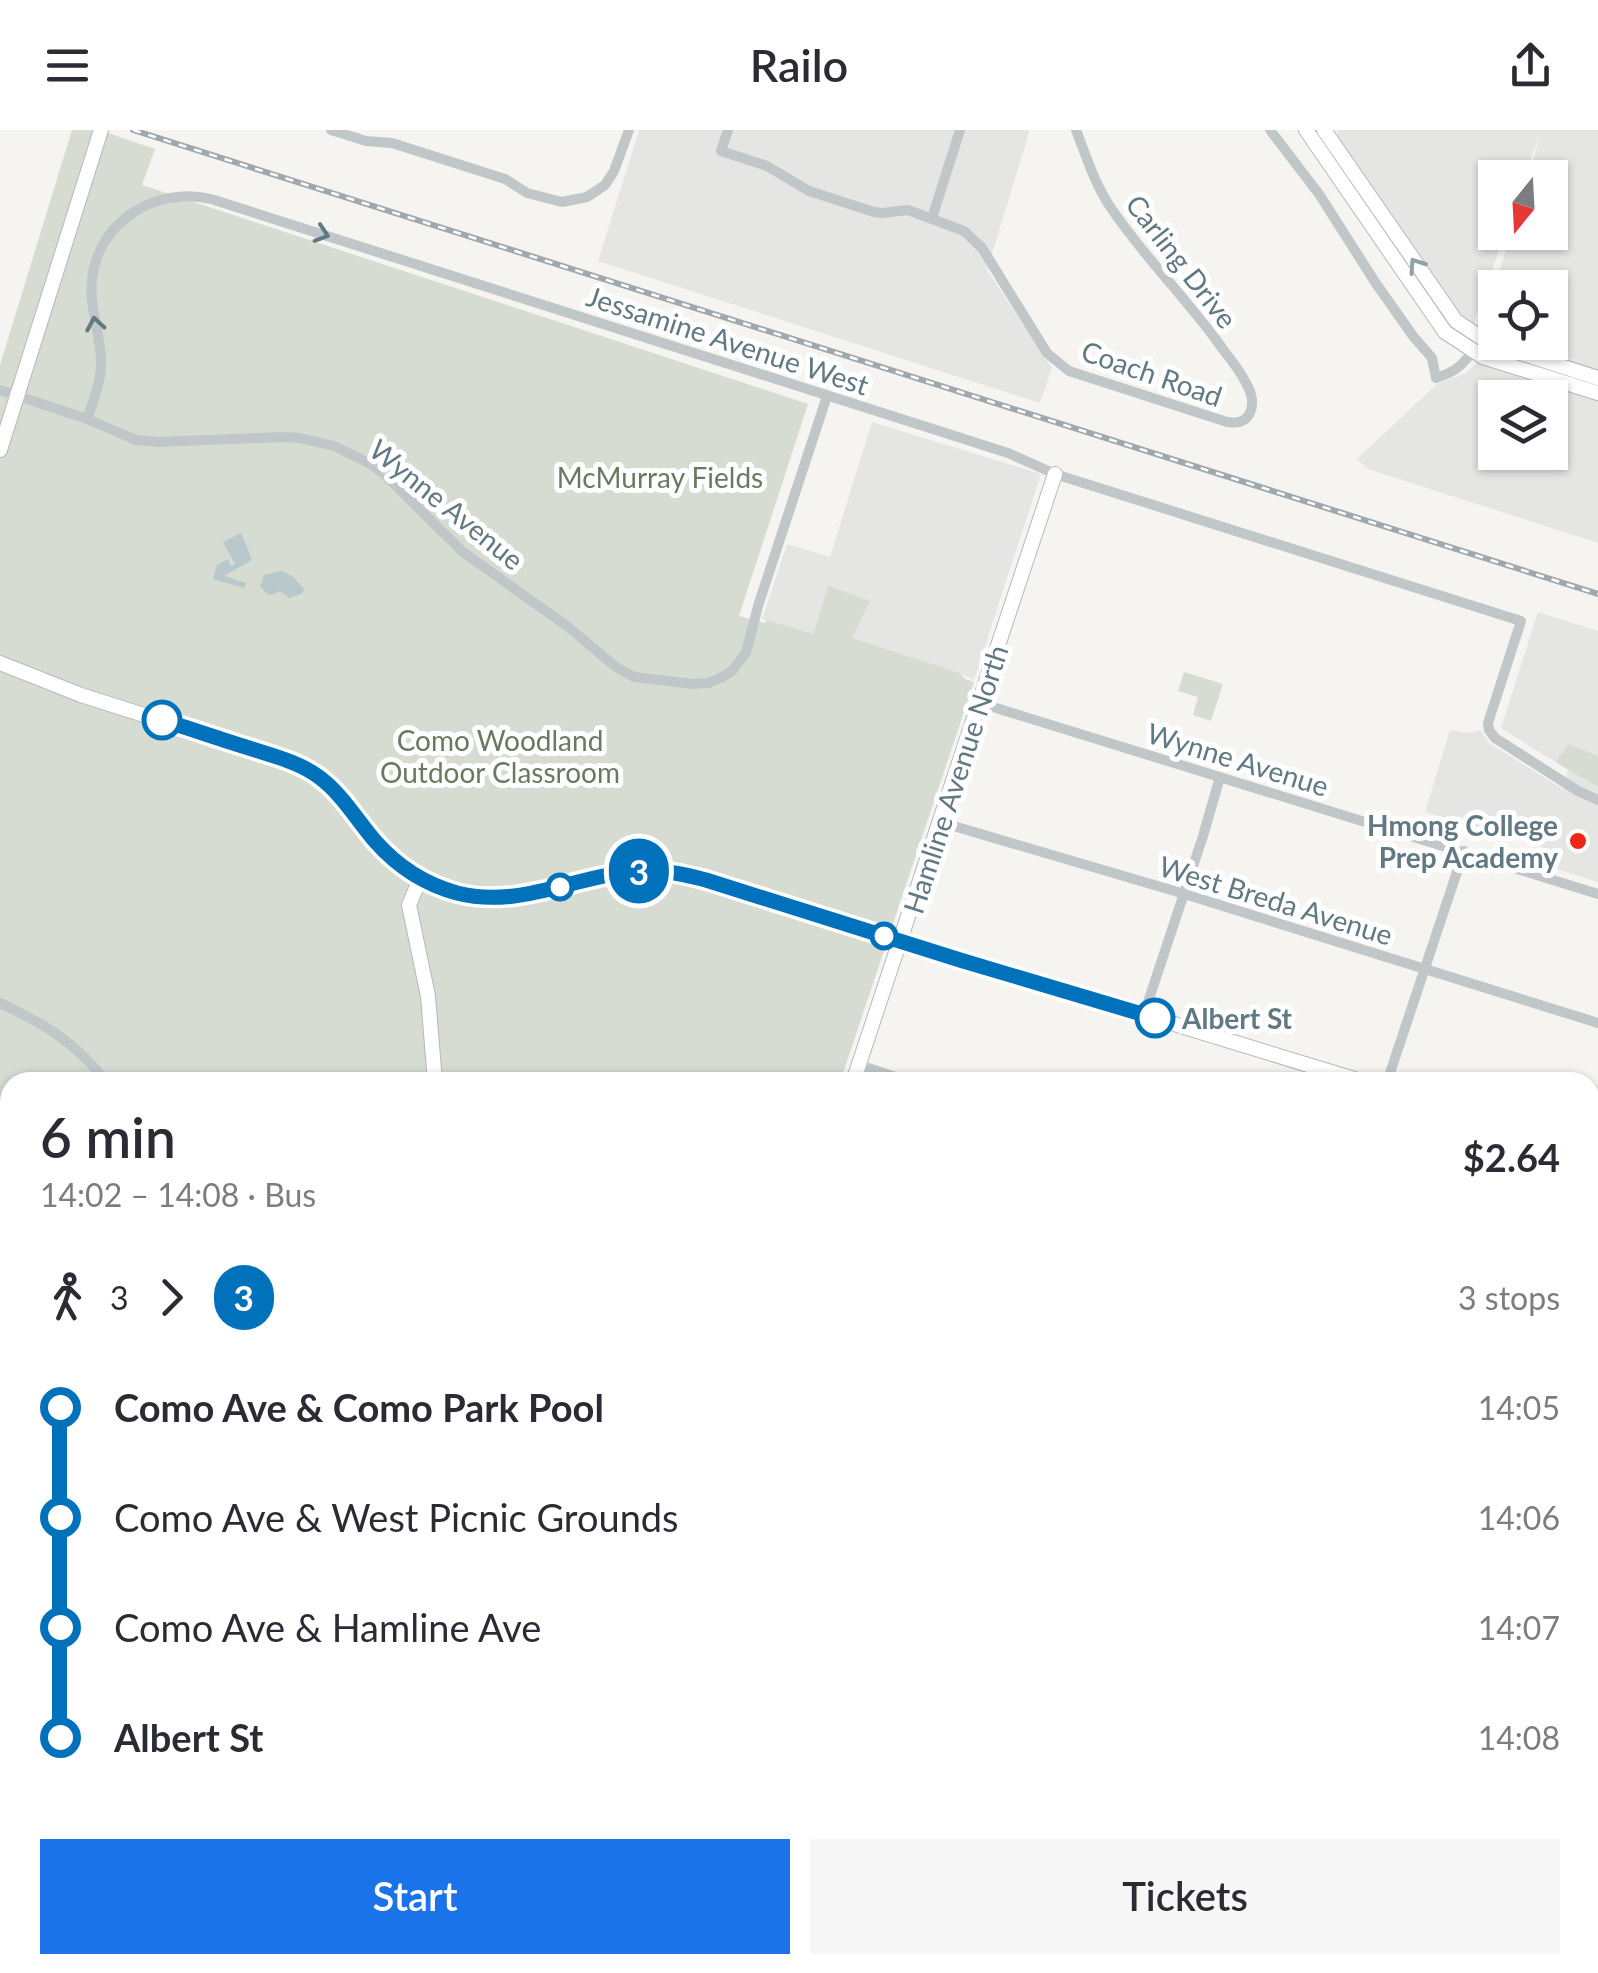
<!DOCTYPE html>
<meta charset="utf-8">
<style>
body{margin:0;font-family:Lato,sans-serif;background:#f7f7f7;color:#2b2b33;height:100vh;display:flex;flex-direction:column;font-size:38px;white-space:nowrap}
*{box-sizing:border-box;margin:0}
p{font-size:32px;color:#7c7c81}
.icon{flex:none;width:55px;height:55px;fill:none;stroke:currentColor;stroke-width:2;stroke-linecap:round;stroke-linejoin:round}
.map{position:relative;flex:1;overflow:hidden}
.side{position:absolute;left:0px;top:942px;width:1600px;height:902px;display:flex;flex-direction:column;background:#fff;border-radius:30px 30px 0 0;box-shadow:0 2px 8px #0004}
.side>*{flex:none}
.badge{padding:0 20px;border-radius:32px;font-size:35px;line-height:65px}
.needle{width:65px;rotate:198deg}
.buttons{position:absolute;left:1478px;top:30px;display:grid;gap:20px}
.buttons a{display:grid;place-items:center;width:90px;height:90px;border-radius:0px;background:#fff;box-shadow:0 2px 8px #0004;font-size:50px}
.map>.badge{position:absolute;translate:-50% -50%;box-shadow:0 0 0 5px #fff}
.legs{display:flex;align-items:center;gap:15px;height:110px;padding:0 40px;font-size:32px}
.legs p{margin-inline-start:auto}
.overview{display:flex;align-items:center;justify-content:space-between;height:170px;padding:0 40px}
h1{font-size:55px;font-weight:600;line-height:75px}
.action{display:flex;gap:20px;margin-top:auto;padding:20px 40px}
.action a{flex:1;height:115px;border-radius:0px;background:#1a73e8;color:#fff;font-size:40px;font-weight:600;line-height:115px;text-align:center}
.action a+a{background:#f7f7f7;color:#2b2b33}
ul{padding:0 40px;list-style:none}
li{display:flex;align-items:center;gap:35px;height:110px;font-size:38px}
li i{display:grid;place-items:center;width:15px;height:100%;margin:0 12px;background:currentColor}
li i::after{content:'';width:25px;height:25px;margin:-12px;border:8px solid;border-radius:50%;background:#fff}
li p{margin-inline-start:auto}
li:first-child i{background:linear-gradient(#0000 50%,currentColor 0)}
li:last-child i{background:linear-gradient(currentColor 50%,#0000 0)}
header{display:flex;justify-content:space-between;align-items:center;height:130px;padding:0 40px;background:#fff;font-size:45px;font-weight:600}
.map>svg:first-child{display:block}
</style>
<header><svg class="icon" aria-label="menu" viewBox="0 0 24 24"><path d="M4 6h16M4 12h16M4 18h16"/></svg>Railo<svg class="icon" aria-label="share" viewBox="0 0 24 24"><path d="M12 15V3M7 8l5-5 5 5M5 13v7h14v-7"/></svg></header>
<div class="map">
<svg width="1598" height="1843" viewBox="0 0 1598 1843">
<rect width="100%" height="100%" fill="#f5f4f0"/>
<g fill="#e5e5e3" fill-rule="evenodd">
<polygon points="639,0 1030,0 987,140 1052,238 1040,273 598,131"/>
<polygon points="1337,0 1598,0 1598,242 1500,213 1550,212 1550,158 1497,157 1497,150 1511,103 1550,102 1550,48 1528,47 1541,2 1524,47 1495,48 1495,102 1505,103 1472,198 1464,192 1338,11"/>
<path d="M 1480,230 L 1598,267 L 1598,413 L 1368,339 L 1357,329 L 1437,254 L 1466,243 ZM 1495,268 L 1550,268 L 1550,322 L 1495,322 Z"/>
<polygon points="872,292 1041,344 974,550 960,543 851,508 828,456 813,504 762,489 787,414 830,427"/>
<polygon points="1538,482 1598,501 1598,752 1538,733 1543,717 1425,682 1450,600 1467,603 1480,600 1489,613 1563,659 1568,640 1501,598"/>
</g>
<g fill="#d6dcd1">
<polygon points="72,0 99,0 155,19 142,55 808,274 739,486 765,493 767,490 813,504 828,456 870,471 852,508 960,543 965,549 974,552 840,952 10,952 10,1835 218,1835 215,1843 0,1843 0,235"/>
<polygon points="1184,542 1223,554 1211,591 1193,585 1198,567 1178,561"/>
<polygon points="1568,614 1598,626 1598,657 1556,632"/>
<polygon points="1590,1173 1598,1176 1598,1282 1590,1279"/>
</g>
<g fill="#b8c8cb">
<polygon points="241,403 252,430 224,446 246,453 244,458 213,449 217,435 228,429 231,436 235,434 223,412"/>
<polygon points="282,441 292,446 305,460 301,464 289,468 280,461 272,465 267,464 260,456 264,445"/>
</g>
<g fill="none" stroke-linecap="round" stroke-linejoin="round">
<defs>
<g id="secondary">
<polyline points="1306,0 1445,202 1483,227 1598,263"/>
<polyline points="1324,0 1456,191 1489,213 1598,248"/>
<polyline points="0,320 101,0"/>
<path d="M 0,533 L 81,565 L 279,628 C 304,637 325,649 343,669 C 353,680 361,693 371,705 C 390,730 415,749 444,759 C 520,785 575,742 647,741 C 663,741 678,743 693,747 L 1364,952"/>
<polyline points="420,749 409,775 428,866 435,952"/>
<polyline points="853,952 1055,344"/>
<polyline points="1590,1022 1598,1025"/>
<polyline points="1590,1546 1598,1549"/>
<polyline points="552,1843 555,1835"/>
</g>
</defs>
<use href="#secondary" stroke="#b3babd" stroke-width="16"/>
<g stroke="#c1c6c8" stroke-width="10">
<polyline points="331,0 366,11 392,13 505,49 527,63 562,72 587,67 605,55 614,41 629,0"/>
<path d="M 728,0 L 721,21 L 767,36 L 809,61 L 874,82 L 882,83 L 908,80 L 964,101 L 982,118 L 1047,223 L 1069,241 L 1227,292 C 1251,296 1257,276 1248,257 C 1242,243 1231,230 1222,218 C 1188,170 1144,127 1111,78 C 1095,55 1086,26 1076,0"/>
<path d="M 1270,0 L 1319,64 L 1375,152 L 1413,206 L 1432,228 L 1436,248 C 1455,242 1464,235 1474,218"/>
<polyline points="932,88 960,0"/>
<polyline points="0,260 87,289 136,310 158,312 283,307 300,308 334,316 369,333 385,345 463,422 567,496 616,537 634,547 693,554 709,553 720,548 731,542 746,523 758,476 827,266"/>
<path d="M 87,289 C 93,272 100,254 101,236 C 102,207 89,180 92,150 C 98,91 156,56 211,69 L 1008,323 L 1055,344 L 1521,491 L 1488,593 L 1489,600 L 1495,608 L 1578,661 L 1598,670"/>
<polyline points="980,573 1598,764"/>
<polyline points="940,692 1178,762 1598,893"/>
<path d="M 0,873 C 44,894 76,912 106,952"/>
<polyline points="1144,884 1203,706 1220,647"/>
<polyline points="859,935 911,952"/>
<polyline points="1387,952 1464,721"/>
<polyline points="1590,1139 1598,1115"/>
<polyline points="1590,1161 1598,1163"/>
<polyline points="1590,1291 1598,1294"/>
<polyline points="1590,1423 1598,1425"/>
<polyline points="1590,1521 1598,1523"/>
<polyline points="1590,1584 1598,1587"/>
<polyline points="795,1835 821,1843"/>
<polyline points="1535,1835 1561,1843"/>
<polyline points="280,1843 283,1835"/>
<polyline points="415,1843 418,1835"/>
<polyline points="687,1843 689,1835"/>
<polyline points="955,1843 957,1835"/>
<polyline points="1087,1843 1090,1835"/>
<polyline points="1222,1843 1225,1835"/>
<polyline points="1354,1843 1357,1835"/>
<polyline points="1490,1843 1492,1835"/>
</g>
<use href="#secondary" stroke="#fff" stroke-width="14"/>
<defs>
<polyline id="rail" points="133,0 1598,464"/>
</defs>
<use href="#rail" stroke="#9fa8ac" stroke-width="6"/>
<use href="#rail" stroke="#fff" stroke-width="2.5" stroke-dasharray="8" stroke-linecap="butt"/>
</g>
<defs><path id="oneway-chevron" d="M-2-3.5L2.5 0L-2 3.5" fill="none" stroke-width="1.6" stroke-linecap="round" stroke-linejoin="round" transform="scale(2.5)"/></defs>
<g stroke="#617983">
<use href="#oneway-chevron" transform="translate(322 104) rotate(18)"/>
<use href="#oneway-chevron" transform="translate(95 194) rotate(-100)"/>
</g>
<use stroke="#90a1a8" href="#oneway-chevron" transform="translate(1416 135) rotate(-124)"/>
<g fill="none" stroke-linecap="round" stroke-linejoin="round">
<defs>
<path id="line-1" d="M 162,590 C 191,599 220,609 249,618 C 273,626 299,632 319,647 C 343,665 356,689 375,711 C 397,736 424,754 457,763 C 522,780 581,742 645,741 C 666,740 686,745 706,750 L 960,830 L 1155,888"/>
</defs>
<use href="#line-1" stroke="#fff" stroke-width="22"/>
<use href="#line-1" stroke="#0072bc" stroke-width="15"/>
</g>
<g fill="#fff" stroke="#0072bc" stroke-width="5">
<circle cx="162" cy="590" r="18"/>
<circle cx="560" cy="757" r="12"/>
<circle cx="884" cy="806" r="12"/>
<circle cx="1155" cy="888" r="18"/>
</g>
<circle fill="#ef2815" stroke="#fff" stroke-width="4" cx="1578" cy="711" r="10"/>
<g text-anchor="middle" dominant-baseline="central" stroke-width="10" stroke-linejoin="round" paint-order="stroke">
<g font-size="28" fill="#617983" stroke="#fff">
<text transform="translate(1182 131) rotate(52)">Carling Drive</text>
<text transform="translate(728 210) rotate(18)">Jessamine Avenue West</text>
<text transform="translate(1152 243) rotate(19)">Coach Road</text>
<text transform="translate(447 374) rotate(39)">Wynne Avenue</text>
<text transform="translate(1238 629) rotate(17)">Wynne Avenue</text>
<text transform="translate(955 649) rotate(-72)">Hamline Avenue North</text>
<text transform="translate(1276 770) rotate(17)">West Breda Avenue</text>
</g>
<g font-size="28" fill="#697a60" stroke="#fff">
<text x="660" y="347">McMurray Fields</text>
<text x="500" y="610">Como Woodland<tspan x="500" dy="32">Outdoor Classroom</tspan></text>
</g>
<g font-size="28" font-weight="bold" fill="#617983" stroke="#fff" text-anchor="end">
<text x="1558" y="695">Hmong College<tspan x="1558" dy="32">Prep Academy</tspan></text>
</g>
<g font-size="28" font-weight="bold" fill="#617983" stroke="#fff" text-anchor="start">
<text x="1182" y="888">Albert St</text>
</g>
</g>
</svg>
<div class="buttons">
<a><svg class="needle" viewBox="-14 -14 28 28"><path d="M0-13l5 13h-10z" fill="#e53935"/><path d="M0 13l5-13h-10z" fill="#7c7c81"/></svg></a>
<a><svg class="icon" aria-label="locate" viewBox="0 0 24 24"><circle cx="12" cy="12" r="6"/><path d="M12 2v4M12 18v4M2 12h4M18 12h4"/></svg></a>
<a><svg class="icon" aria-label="layers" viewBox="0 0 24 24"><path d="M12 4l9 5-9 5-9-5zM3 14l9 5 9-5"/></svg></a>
</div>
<b class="badge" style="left:639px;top:741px;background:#0072bc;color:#fff">3</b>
<section class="side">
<div class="overview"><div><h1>6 min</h1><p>14:02 – 14:08 · Bus</p></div><b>$2.64</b></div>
<div class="legs"><svg class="icon" aria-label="walk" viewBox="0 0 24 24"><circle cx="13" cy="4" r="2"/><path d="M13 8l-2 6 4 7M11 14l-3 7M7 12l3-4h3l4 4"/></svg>3<svg class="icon" aria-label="forward" viewBox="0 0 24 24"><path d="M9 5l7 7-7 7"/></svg><b class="badge" style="background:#0072bc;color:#fff">3</b><p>3 stops</p></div>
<ul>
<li><i style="color:#0072bc"></i><b>Como Ave &amp; Como Park Pool</b><p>14:05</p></li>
<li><i style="color:#0072bc"></i><span>Como Ave &amp; West Picnic Grounds</span><p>14:06</p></li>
<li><i style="color:#0072bc"></i><span>Como Ave &amp; Hamline Ave</span><p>14:07</p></li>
<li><i style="color:#0072bc"></i><b>Albert St</b><p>14:08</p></li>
</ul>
<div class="action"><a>Start</a><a>Tickets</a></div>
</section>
</div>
